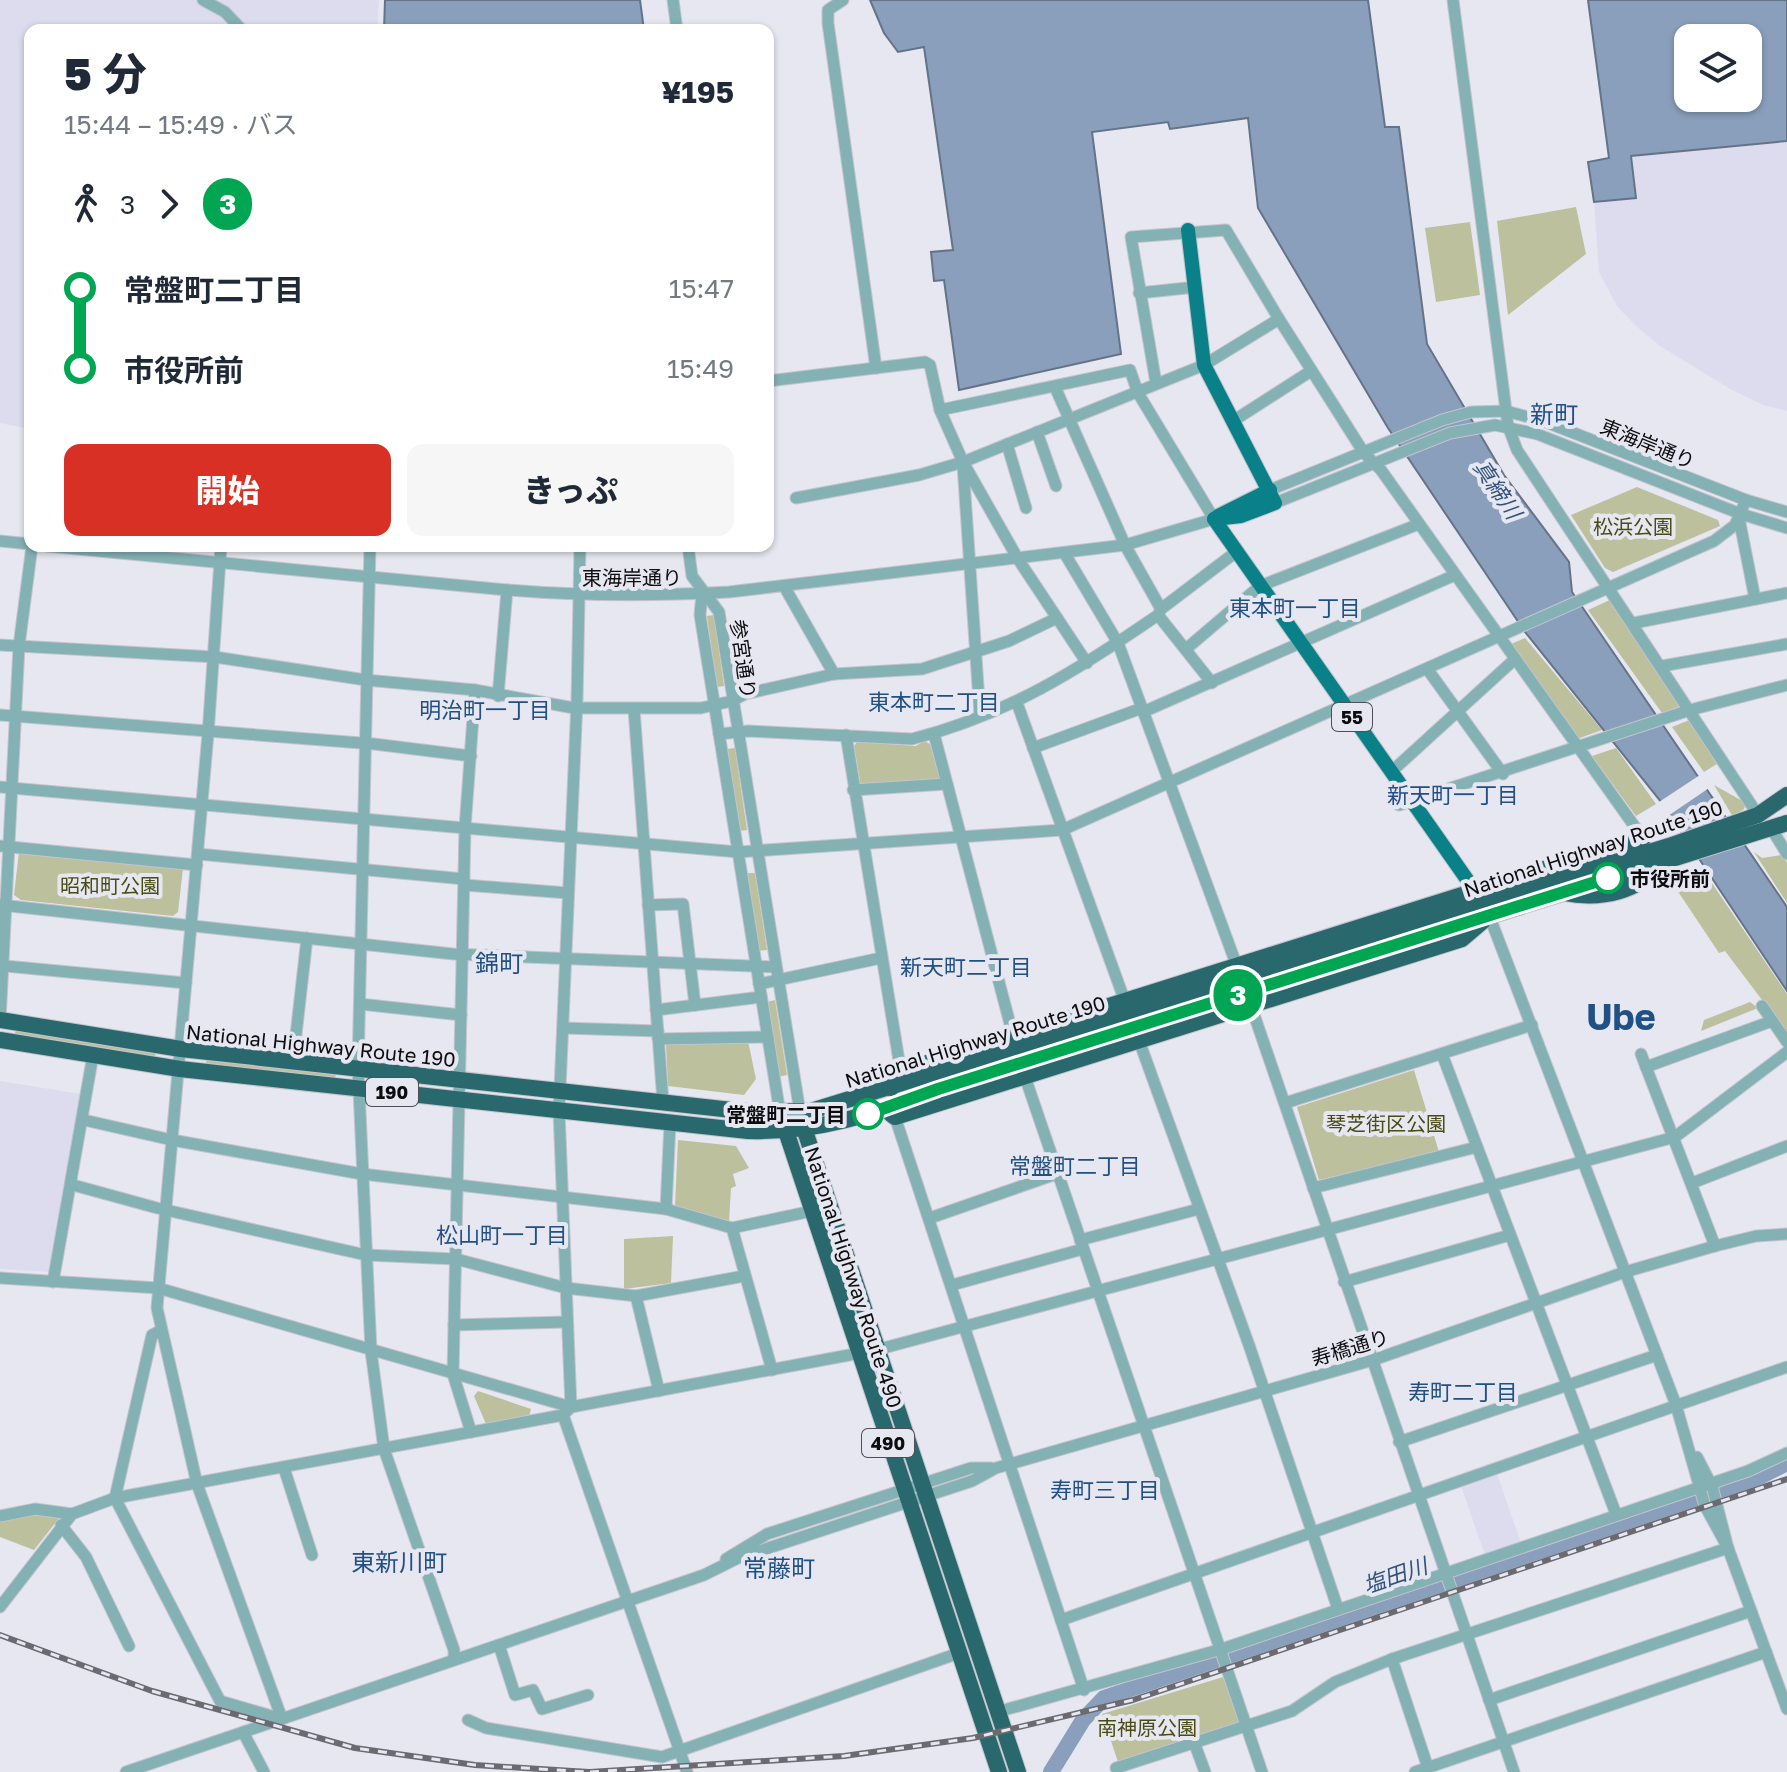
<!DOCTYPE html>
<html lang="ja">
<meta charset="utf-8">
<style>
body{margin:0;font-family:"Golos Text","Noto Sans JP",sans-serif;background:#f6f6f7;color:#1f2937;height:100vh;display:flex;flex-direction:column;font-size:30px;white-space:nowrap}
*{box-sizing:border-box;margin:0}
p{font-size:26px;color:#747a83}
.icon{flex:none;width:44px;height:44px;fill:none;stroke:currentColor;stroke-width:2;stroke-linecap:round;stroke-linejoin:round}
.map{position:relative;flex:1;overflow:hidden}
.sheet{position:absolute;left:24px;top:24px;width:750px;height:528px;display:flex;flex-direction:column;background:#fff;border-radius:16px;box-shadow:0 2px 6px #0004}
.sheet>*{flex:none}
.badge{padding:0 16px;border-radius:26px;font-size:28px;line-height:52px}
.fabs{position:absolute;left:1674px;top:24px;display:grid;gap:16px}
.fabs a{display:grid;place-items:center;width:88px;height:88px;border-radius:16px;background:#fff;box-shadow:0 2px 6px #0004;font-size:40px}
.map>.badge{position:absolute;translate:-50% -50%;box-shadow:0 0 0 4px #fff}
.legs{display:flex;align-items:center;gap:12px;height:88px;padding:0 40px;font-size:26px}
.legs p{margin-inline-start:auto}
.overview{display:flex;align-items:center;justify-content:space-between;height:136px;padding:0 40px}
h1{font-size:44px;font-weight:800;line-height:60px}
.button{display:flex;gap:16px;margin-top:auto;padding:16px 40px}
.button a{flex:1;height:92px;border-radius:16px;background:#d93025;color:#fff;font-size:32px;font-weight:800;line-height:92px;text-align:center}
.button a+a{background:#f6f6f7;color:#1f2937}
ul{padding:0 40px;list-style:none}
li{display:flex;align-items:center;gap:28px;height:80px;font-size:30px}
li i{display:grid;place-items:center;width:12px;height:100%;margin:0 10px;background:currentColor}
li i::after{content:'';width:20px;height:20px;margin:-10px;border:6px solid;border-radius:50%;background:#fff}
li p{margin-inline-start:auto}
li:first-child i{background:linear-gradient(#0000 50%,currentColor 0)}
li:last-child i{background:linear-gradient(currentColor 50%,#0000 0)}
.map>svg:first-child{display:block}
</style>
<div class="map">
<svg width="1787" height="1772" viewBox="0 0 1787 1772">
<rect width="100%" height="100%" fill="#e7e7f1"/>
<g fill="#dddcee">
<polygon points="0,0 379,0 377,30 30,30 30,429 0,423"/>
<polygon points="1787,141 1787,411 1763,405 1732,390 1660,346 1636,326 1617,306 1599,272 1594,202 1636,197 1630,157"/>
<polygon points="0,1081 81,1094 50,1272 0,1269"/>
<polygon points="1497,1474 1521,1543 1485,1555 1461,1486"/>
</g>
<g fill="#bcc09d">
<polygon points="1576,207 1586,254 1508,315 1497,221"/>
<polygon points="1470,222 1480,295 1436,302 1425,228"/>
<polygon points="1637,487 1718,520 1720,526 1613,572 1605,568 1571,515"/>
<polygon points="1612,599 1681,706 1662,713 1588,610"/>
<polygon points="714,615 724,686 717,687 707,616"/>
<polygon points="1525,638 1602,730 1577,739 1511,644"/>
<polygon points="1692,719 1720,762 1704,772 1672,727"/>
<polygon points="924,741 930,744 940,779 937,783 861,787 854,746 857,742 916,746"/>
<polygon points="735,748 747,830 739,831 727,749"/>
<polygon points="1616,748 1656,804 1636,816 1592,756"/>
<polygon points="1714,785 1746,803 1744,809 1733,817"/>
<polygon points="19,852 183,868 178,912 173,916 21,900 14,895"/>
<polygon points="1754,852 1762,858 1782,855 1787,863 1787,903"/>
<polygon points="1701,867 1787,994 1787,1033 1725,951 1719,953 1675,887 1686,872"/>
<polygon points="746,873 755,873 767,950 758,951"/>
<polygon points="775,1000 787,1075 778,1077 767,1002"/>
<polygon points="1750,1002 1758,1008 1701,1031 1704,1020"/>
<polygon points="17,1030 156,1051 155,1058 14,1034"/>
<polygon points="671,1041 748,1041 756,1079 744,1095 668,1086 666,1045"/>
<polygon points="207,1058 336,1073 335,1079 206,1064"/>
<polygon points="1414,1070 1439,1152 1319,1180 1297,1107"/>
<polygon points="678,1140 736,1146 749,1168 733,1174 736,1186 731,1188 729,1223 675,1206"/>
<polygon points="673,1236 671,1283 624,1289 624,1239"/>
<polygon points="478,1391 531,1409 529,1417 486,1424 474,1396"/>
<polygon points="26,1514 60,1517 34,1550 0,1537 0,1518"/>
<polygon points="1223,1677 1239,1723 1119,1765 1102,1714"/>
</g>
<g fill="#899fbb" stroke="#647388" stroke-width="2" fill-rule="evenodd">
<polygon points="385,0 640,0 644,30 384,30"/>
<polygon points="870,0 1368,0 1385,127 1399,127 1427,344 1504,475 1569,562 1572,592 1787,907 1787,991 1662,803 1525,632 1388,428 1258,208 1248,118 1170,129 1168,122 1092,132 1121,354 959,390 944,280 934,281 931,252 953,250 924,47 898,52 884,33"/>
<path d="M 1588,0 L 1787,0 L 1787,141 L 1631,156 L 1636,198 L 1594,202 L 1588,162 L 1609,158 ZM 1688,38 L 1748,38 L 1748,98 L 1688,98 Z"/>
</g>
<polygon fill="#e7e7f1" points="1703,773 1712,786 1668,816 1659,802"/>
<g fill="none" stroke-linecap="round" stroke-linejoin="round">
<polyline stroke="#899fbb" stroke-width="16" points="1051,1772 1083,1720 1104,1698 1759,1477 1787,1463"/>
<defs>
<g id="minor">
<polyline points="203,0 225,12 242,30"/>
<polyline points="673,0 677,30"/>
<polyline points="843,0 828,10 828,23 876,368"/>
<polyline points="1453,0 1508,426 1517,450 1758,815"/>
<polyline points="1139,293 1196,287"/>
<polyline points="768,381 925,362 930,365 940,410 963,462 1018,559 1087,663"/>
<polyline points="1156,383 1131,237 1226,230 1279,319"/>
<polyline points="1055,387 1125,545 1161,609"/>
<polyline points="1233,421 1311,371"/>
<polyline points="1037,432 1056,486"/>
<polyline points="1007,444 1026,508"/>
<polyline points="963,465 980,716"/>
<polyline points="1270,490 1442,420 1471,412 1506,411 1543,421 1746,500 1787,512"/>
<polyline points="796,498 919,475 963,462 1204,365 1279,319 1364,453 1381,470 1645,841"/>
<polyline points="1275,503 1450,433 1495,425 1537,434 1741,514 1787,528"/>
<polyline points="1739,518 1755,599"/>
<polyline points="0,541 30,544"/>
<path d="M 46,546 L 507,590 C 581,596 655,596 729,592 L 1125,545 L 1214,519 L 1138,393 L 1130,370 L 940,410"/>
<polyline points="221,546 208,734 157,1308 197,1484 282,1719"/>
<polyline points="370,546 358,1068 371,1351 384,1449 454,1650 454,1659"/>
<polyline points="688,546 692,576 719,612 800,1112"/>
<polyline points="1065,554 1118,643 1238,969"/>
<polyline points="784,586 834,674"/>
<polyline points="702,594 700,615 780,1113"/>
<polyline points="1158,615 1212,683"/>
<polyline points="1634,623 1787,593"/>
<polyline points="0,645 215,657 366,680 475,690 574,708 701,708 732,701 745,694 834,674 922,669 1009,641 1057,618"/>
<polyline points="1186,649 1260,586 1419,524"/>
<polyline points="1662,666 1787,644"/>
<polyline points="1428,670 1503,774"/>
<polyline points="498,696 507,590"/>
<polyline points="1017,703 1127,1007"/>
<polyline points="634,709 663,1102"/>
<polyline points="1143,712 1455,575"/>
<polyline points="0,715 374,744 471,756"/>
<path d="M 719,734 L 748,731 L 912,739 C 1007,715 1078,670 1158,615 L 1161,609 L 1236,552"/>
<polyline points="934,734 1015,1043"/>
<polyline points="846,735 901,1073"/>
<polyline points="1033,748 1142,708"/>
<polyline points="1391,772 1515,659"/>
<polyline points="0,787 738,852 1062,830 1714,541 1735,525 1746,500"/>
<polyline points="853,790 947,784"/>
<polyline points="1399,805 1690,710 1787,685"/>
<polyline points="1771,828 1787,854"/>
<polyline points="0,846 197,865"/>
<polyline points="198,854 464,879"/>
<polyline points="464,885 568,893"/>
<polyline points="0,905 453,954 775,967"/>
<polyline points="648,905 683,904 695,1005"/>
<polyline points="1489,915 1676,1405 1705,1506 1728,1548"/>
<polyline points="5,966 186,983"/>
<polyline points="759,984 881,958"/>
<polyline points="1249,1000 1514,1772"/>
<polyline points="360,1004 461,1015"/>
<polyline points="1762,1006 1787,1042"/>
<polyline points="656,1010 761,997"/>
<polyline points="0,1021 19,646 32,546"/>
<polyline points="563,1028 658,1031"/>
<polyline points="1137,1035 1249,1345 1338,1609"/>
<polyline points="658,1039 768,1037"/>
<polyline points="1442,1054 1616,1514"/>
<polyline points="1641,1054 1715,1246"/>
<polyline points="293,1061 307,938"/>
<polyline points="1646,1067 1772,1021"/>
<polyline points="1023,1071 1262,1772"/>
<polyline points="1285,1103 1532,1025"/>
<polyline points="895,1117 1084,1690"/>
<polyline points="84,1120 172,1140 362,1174 666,1209 732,1228 812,1211"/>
<polyline points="1692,1183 1787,1146"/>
<polyline points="73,1185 157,1208 366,1255 456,1259 566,1288 636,1296 744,1276"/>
<polyline points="1313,1188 1477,1147"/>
<polyline points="666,1209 670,1123"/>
<polyline points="930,1218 1059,1173"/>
<polyline points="732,1228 772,1370"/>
<polyline points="1080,1240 1199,1209"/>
<polyline points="0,1278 158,1288 571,1407 876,1350 1675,1137 1787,1052"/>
<polyline points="53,1282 93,1055"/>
<polyline points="1344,1282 1510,1235"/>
<polyline points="952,1285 1083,1249"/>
<polyline points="636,1296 659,1391"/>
<polyline points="454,1325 567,1322"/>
<polyline points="160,1331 152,1335 115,1498 220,1701 282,1719"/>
<polyline points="563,1415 687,1772"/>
<polyline points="471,1432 453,1374 465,828 475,690"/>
<polyline points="1399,1442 1657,1355"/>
<polyline points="1697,1457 1712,1486 1728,1548 1787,1709"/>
<polyline points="284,1468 312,1555"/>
<polyline points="0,1516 35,1509 72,1514"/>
<polyline points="61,1525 86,1557 129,1646"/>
<polyline points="726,1559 767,1534 971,1468 991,1468"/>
<polyline points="0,1607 72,1514 115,1498 563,1415 571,1407 559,1111 577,701 580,546"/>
<polyline points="1061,1620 1787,1367"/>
<polyline points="499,1645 515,1695 533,1690 542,1709 588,1695"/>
<polyline points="1392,1659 1428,1768"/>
<polyline points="1489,1700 1751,1611"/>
<polyline points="997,1712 1222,1649 1748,1471 1787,1453"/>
<polyline points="468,1720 486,1728 662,1757 959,1653"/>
<polyline points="243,1732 264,1772"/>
<polyline points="1194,1742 1205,1772"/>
<polyline points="1116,1768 1292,1711 1335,1682 1392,1659 1728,1548"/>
<polyline points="126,1772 704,1575 738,1558 972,1481 996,1468 1373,1360 1625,1272 1715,1246 1756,1236 1787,1234"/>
<polyline points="1415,1772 1766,1652"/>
</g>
<g id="major">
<polyline points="1188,230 1204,365 1275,503 1241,516 1214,519"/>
<polyline points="1218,516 1270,490"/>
<polyline points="1214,519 1480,898"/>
</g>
<g id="highway">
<path d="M 1564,893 C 1602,900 1639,892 1664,861"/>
<polyline points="0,1020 181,1049 750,1112 811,1111 1669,846 1758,815 1787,795"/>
<path d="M 0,1040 L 180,1069 L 748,1131 C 816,1133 875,1114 938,1089 L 1787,823"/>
<polyline points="891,1088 901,1073 918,1066 1643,838"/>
<polyline points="891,1114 895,1117 1462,939 1482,922"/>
<polyline points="783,1122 999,1772"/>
<polyline points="802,1122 1018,1772"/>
</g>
</defs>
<use href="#minor" stroke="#c4c4cd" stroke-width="13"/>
<use href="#major" stroke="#c4c4cd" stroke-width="16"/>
<use href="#highway" stroke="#c4c4cd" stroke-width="18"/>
<use href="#minor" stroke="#84b1b4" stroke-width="11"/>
<use href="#major" stroke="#0a8188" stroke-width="14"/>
<use href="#highway" stroke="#29696d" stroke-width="16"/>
<defs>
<g id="rail">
<polyline points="0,1635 152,1691 355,1748 475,1765 589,1772"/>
<polyline points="590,1772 844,1756 973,1738 1133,1700 1787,1479"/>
</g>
</defs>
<use href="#rail" stroke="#6a6a70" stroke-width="6"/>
<use href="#rail" stroke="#e7e7f1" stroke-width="3" stroke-dasharray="9" stroke-linecap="butt"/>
</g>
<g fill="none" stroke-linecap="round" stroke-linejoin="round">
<defs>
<polyline id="line-1" points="868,1114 938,1089 1608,878"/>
</defs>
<use href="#line-1" stroke="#fff" stroke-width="18"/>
<use href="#line-1" stroke="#00a651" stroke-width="12"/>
</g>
<g fill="#fff" stroke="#00a651" stroke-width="4">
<circle cx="1608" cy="878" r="14"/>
<circle cx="868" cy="1114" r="14"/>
</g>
<g text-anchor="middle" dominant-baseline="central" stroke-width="8" stroke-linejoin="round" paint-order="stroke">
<g fill="#e7e7f1" stroke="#4e4e54" stroke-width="2">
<rect x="1332" y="703" width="40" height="28" rx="6"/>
<rect x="366" y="1078" width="52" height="28" rx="6"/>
<rect x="862" y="1429" width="52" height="28" rx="6"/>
</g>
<g font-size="18" font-weight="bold" fill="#0d0d10">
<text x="1352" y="717">55</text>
<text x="392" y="1092">190</text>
<text x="888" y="1443">490</text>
</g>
<g font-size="20" fill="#0d0d10" stroke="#e7e7f1">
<text transform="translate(1648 443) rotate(22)">東海岸通り</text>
<text x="632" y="577">東海岸通り</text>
<text transform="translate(744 659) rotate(82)">参宮通り</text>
<text transform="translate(1593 848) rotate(-18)">National Highway Route 190</text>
<text transform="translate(975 1041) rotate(-17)">National Highway Route 190</text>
<text transform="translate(321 1045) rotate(6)">National Highway Route 190</text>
<text transform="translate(854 1277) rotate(72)">National Highway Route 490</text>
<text transform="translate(1350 1347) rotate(-17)">寿橋通り</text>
</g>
<g font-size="20" fill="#484c13" stroke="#e7e7f1">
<text x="1633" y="526">松浜公園</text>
<text x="110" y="885">昭和町公園</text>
<text x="1386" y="1123">琴芝街区公園</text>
<text x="1147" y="1727">南神原公園</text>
</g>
<g font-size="20" font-weight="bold" fill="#0d0d10" stroke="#e7e7f1" text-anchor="start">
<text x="1630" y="878">市役所前</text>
<text x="846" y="1114" text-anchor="end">常盤町二丁目</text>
</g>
<g font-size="22" font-style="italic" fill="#31527a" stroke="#e7e7f1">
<text transform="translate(1498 489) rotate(56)">真締川</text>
<text transform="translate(1395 1575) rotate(-19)">塩田川</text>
</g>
<g font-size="22" fill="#215084" stroke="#e7e7f1">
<text x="1295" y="607">東本町一丁目</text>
<text x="934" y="701">東本町二丁目</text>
<text x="485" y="709">明治町一丁目</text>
<text x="1453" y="794">新天町一丁目</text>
<text x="966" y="966">新天町二丁目</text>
<text x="1075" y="1165">常盤町二丁目</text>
<text x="502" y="1234">松山町一丁目</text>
<text x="1463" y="1391">寿町二丁目</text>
<text x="1105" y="1489">寿町三丁目</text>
</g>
<g font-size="24" fill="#215084" stroke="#e7e7f1">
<text x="1554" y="413">新町</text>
<text x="499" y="962">錦町</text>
<text x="399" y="1561">東新川町</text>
<text x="779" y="1567">常藤町</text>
</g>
<g font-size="36" font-weight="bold" fill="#215084" stroke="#e7e7f1">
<text x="1621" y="1016">Ube</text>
</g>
</g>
</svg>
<div class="fabs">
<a><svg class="icon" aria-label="layers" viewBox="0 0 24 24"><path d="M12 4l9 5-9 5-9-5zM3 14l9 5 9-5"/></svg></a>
</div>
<b class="badge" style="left:1238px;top:995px;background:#00a651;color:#fff">3</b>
<section class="sheet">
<div class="overview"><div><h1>5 分</h1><p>15:44 – 15:49 · バス</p></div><b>¥195</b></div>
<div class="legs"><svg class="icon" aria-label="walk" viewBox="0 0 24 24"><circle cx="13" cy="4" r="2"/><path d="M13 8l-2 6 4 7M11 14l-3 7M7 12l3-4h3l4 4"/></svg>3<svg class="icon" aria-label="forward" viewBox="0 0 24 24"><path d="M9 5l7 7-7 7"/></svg><b class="badge" style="background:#00a651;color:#fff">3</b></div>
<ul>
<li><i style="color:#00a651"></i><b>常盤町二丁目</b><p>15:47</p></li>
<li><i style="color:#00a651"></i><b>市役所前</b><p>15:49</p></li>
</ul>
<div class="button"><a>開始</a><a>きっぷ</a></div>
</section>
</div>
